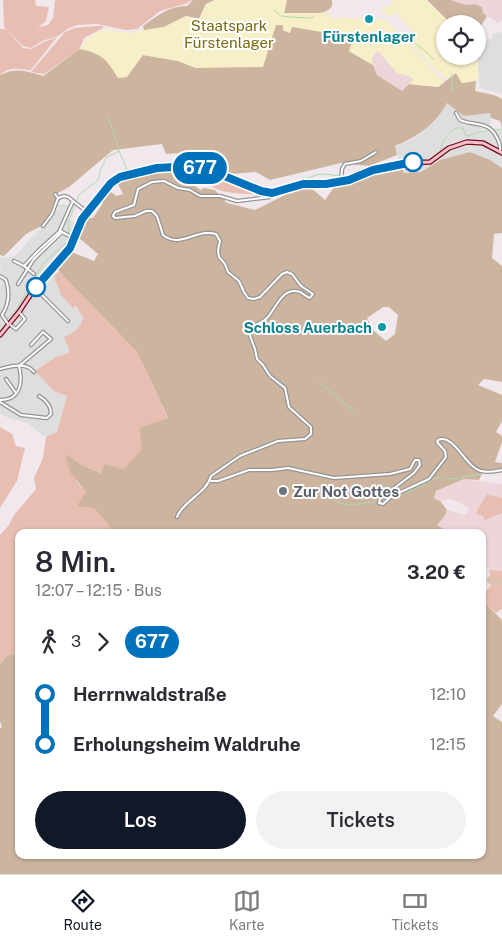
<!DOCTYPE html>
<html lang="de">
<meta charset="utf-8">
<style>
body{margin:0;font-family:"Public Sans",sans-serif;background:#f2f2f3;color:#2b2b33;height:100vh;display:flex;flex-direction:column;font-size:19px;white-space:nowrap}
*{box-sizing:border-box;margin:0}
p{font-size:16px;color:#7c7c81}
.icon{flex:none;width:28px;height:28px;fill:none;stroke:currentColor;stroke-width:2;stroke-linecap:round;stroke-linejoin:round}
.map{position:relative;flex:1;overflow:hidden}
.panel{position:absolute;left:15px;top:529px;width:471px;height:330px;display:flex;flex-direction:column;background:#fff;border-radius:10px;box-shadow:0 1px 4px #0004}
.panel>*{flex:none}
.badge{padding:0 10px;border-radius:16px;font-size:18px;line-height:32px}
.buttons{position:absolute;left:436px;top:15px;display:grid;gap:10px}
.buttons a{display:grid;place-items:center;width:50px;height:50px;border-radius:50%;background:#fff;box-shadow:0 1px 4px #0004;font-size:25px}
.map>.badge{position:absolute;translate:-50% -50%;box-shadow:0 0 0 2px #fff}
.legs{display:flex;align-items:center;gap:8px;height:55px;padding:0 20px;font-size:16px}
.legs p{margin-inline-start:auto}
.headline{display:flex;align-items:center;justify-content:space-between;height:85px;padding:0 20px}
h1{font-size:28px;font-weight:600;line-height:38px}
.cta{display:flex;gap:10px;margin-top:auto;padding:10px 20px}
.cta a{flex:1;height:58px;border-radius:30px;background:#111827;color:#fff;font-size:20px;font-weight:600;line-height:58px;text-align:center}
.cta a+a{background:#f2f2f3;color:#2b2b33}
ul{padding:0 20px;list-style:none}
li{display:flex;align-items:center;gap:18px;height:50px;font-size:19px}
li i{display:grid;place-items:center;width:8px;height:100%;margin:0 6px;background:currentColor}
li i::after{content:'';width:12px;height:12px;margin:-6px;border:4px solid;border-radius:50%;background:#fff}
li p{margin-inline-start:auto}
li:first-child i{background:linear-gradient(#0000 50%,currentColor 0)}
li:last-child i{background:linear-gradient(currentColor 50%,#0000 0)}
.dock{display:flex;justify-content:space-around;align-items:center;height:70px;border-top:1px solid #e1e1e2;background:#fff;font-size:14px;color:#7c7c81}
.dock a{display:grid;justify-items:center;gap:2px}
.dock .current{color:#111827}
.map>svg:first-child{display:block}
</style>
<div class="map">
<svg width="502" height="874" viewBox="0 0 502 874">
<rect width="100%" height="100%" fill="#f1e8ed"/>
<g fill="#dededf">
<polygon points="502,32 502,94 480,88 477,56 478,46 493,37 492,34"/>
<polygon points="447,103 478,114 490,113 491,118 490,127 487,126 479,132 502,130 502,168 490,160 470,152 440,160 421,172 404,173 394,147 415,138 434,122"/>
<polygon points="62,206 69,209 71,213 68,219 78,224 67,252 53,270 61,295 75,306 83,318 81,325 72,333 70,352 56,357 35,371 54,391 67,396 57,432 46,437 42,435 27,423 11,419 0,414 0,288 1,281 0,258 15,256 31,238 48,222 55,210 57,211"/>
</g>
<g fill="#eed5d9">
<polygon points="451,0 502,0 502,20 499,23 487,16 483,13 482,7 475,4 466,5"/>
<polygon points="377,50 397,73 407,75 414,79 402,91 377,75 371,59"/>
<polygon points="464,479 502,484 502,571 483,566 482,532 448,532 436,525 444,517 447,510 466,515 469,509 459,502 449,499 441,502 434,498 436,491"/>
</g>
<g fill="#e7beb1">
<polygon points="3,0 35,0 36,6 49,7 46,21 38,27 48,25 53,18 55,0 192,0 185,4 160,11 137,29 126,30 97,24 77,25 69,28 58,36 42,41 31,48 23,46 4,27"/>
<polygon points="96,26 103,26 103,28 84,38 79,50 44,74 31,72 65,32 75,28"/>
<path d="M 0,29 L 6,29 L 23,48 L 31,49 L 44,42 L 57,37 L 31,70 C 19,69 9,66 0,75 Z"/>
<path d="M 169,169 L 199,170 L 212,173 L 266,195 C 248,193 223,196 208,184 L 210,180 L 203,176 C 186,180 183,178 169,169 Z"/>
<path d="M 59,271 L 137,352 L 168,419 L 124,470 L 104,464 L 102,473 L 80,464 L 68,455 L 77,482 L 86,492 L 94,508 L 110,527 L 108,532 L 19,532 L 19,653 L 7,656 L 0,665 L 0,535 L 9,525 L 14,515 L 36,489 L 34,478 L 43,458 L 46,437 L 57,432 L 67,396 L 54,391 L 35,371 L 56,357 L 70,352 L 64,337 C 73,333 80,329 83,318 L 76,306 L 73,308 L 61,295 L 54,276 Z"/>
<polygon points="0,427 12,434 16,446 25,448 17,481 0,508"/>
<polygon points="487,494 502,498 502,513 485,520 483,516 476,513"/>
<polygon points="489,569 502,571 502,609 496,613 483,601 482,597 491,585 487,582 488,577 490,576"/>
</g>
<g fill="#cdb49f" fill-rule="evenodd">
<path d="M 193,0 L 215,0 L 206,4 L 199,19 L 186,16 L 164,27 L 144,30 L 143,26 C 157,16 169,6 187,6 Z"/>
<path d="M 287,0 L 332,0 L 332,6 C 325,18 296,13 284,13 Z"/>
<polygon points="427,0 451,0 466,5 475,4 482,7 483,13 487,16 479,29 478,29 478,24 454,24 446,19"/>
<path d="M 276,25 L 283,25 L 283,30 L 290,33 L 292,26 L 334,34 L 354,39 L 349,51 L 373,65 L 377,75 L 402,91 L 409,84 L 438,87 L 456,73 L 462,83 L 476,81 L 475,91 L 494,95 L 502,99 L 502,128 L 500,121 L 491,118 L 490,113 L 464,116 L 447,103 C 435,125 417,137 395,146 L 397,155 L 369,166 L 341,163 L 270,180 L 256,172 L 230,174 L 182,153 L 166,154 L 162,144 L 113,150 L 69,187 L 58,193 L 50,213 L 43,225 L 26,234 L 4,256 L 0,255 L 0,75 C 16,67 27,71 43,76 L 80,49 L 89,51 L 105,58 L 143,55 L 178,61 L 196,68 Z"/>
<path d="M 470,152 L 490,160 L 502,168 L 502,233 L 494,234 L 492,258 L 502,266 L 502,382 L 484,379 L 478,385 L 502,395 L 502,421 L 496,432 L 502,436 L 502,442 L 495,462 L 502,463 L 502,468 L 483,471 L 479,480 L 464,479 L 436,491 L 434,498 L 441,502 L 447,510 L 444,517 L 437,525 L 448,532 L 108,532 L 110,527 L 94,508 L 77,506 L 86,492 L 70,472 L 66,457 L 68,455 L 80,464 L 101,473 L 104,464 L 124,469 L 142,449 L 140,428 L 168,418 L 137,352 L 56,268 L 69,251 L 94,261 L 98,254 L 78,237 L 85,218 L 93,218 L 103,203 L 100,200 L 108,189 L 116,196 L 123,194 L 116,180 L 146,171 L 169,169 L 201,190 L 204,188 L 215,190 L 227,203 L 255,210 L 299,188 L 309,186 L 325,200 L 335,186 L 353,182 L 376,172 L 391,170 L 401,166 L 404,173 L 421,172 L 440,160 ZM 383,307 L 389,307 L 398,315 L 395,334 L 386,341 L 374,331 L 367,318 Z"/>
<polygon points="483,601 502,620 502,704 493,716 502,722 502,874 0,874 0,728 2,727 0,721 0,665 7,656 19,653 19,855 482,855"/>
</g>
<g fill="#f7efc8">
<path d="M 215,0 L 287,0 L 284,13 L 331,13 L 330,18 L 353,18 L 366,20 L 367,17 L 387,21 L 444,82 L 438,87 L 409,84 L 414,79 L 407,75 L 397,73 L 378,50 L 371,59 L 373,65 L 349,51 L 353,39 L 334,34 L 292,27 L 290,33 L 283,30 L 283,25 L 276,25 L 263,67 L 196,68 L 178,61 L 143,55 L 127,77 L 118,78 C 107,60 102,53 80,49 L 89,37 L 105,29 L 129,33 L 164,27 L 186,16 L 199,19 L 206,4 Z"/>
<polygon points="395,0 427,0 446,19 454,24 445,24 445,56 477,56 479,80 462,83 456,73 446,80 411,44 418,37 396,13 392,16 385,14 381,11 382,7 388,8 390,3"/>
</g>
<g fill="none" stroke-linecap="round" stroke-linejoin="round">
<g stroke="#addbab" stroke-width="1">
<polyline points="274,10 280,15"/>
<polyline points="282,16 289,17"/>
<polyline points="290,17 311,18 314,16"/>
<polyline points="415,43 434,59"/>
<polyline points="452,75 452,92"/>
<polyline points="108,116 112,129"/>
<polyline points="113,130 119,151"/>
<path d="M 440,153 C 442,141 446,136 455,128 L 463,128 L 465,135 L 468,136 L 480,132 L 502,129"/>
<polyline points="403,162 413,161"/>
<polyline points="193,165 204,167"/>
<polyline points="215,171 265,190"/>
<polyline points="285,187 316,175 324,174 349,177 377,168"/>
<polyline points="58,205 60,207 62,205 69,207"/>
<polyline points="6,319 15,312 43,264 68,241 69,237 68,223 79,195 98,180 101,169 107,157 119,151 127,170 130,172 159,166 185,165"/>
<polyline points="0,327 1,325"/>
<polyline points="319,382 357,414"/>
<polyline points="446,478 453,479 480,474"/>
<polyline points="303,492 322,496 347,505 375,502"/>
<polyline points="406,493 436,478 441,477"/>
<polyline points="482,577 502,583"/>
</g>
<defs>
<g id="minor">
<path d="M 456,113 L 460,120 C 474,126 488,121 496,136 C 499,141 501,146 500,152"/>
<polyline points="341,182 342,169 345,164 361,161 376,152"/>
<polyline points="55,194 58,198 64,196 68,197 87,212"/>
<path d="M 113,216 L 115,218 L 135,216 L 146,211 L 152,211 L 157,216 L 163,235 C 180,249 197,228 216,234 L 220,241 L 218,250 L 219,257 L 225,264 L 228,272 L 239,281 L 244,292 L 248,298 L 254,299 L 260,297 L 282,274 L 287,272 L 292,274 L 301,286 L 313,294 L 310,298 C 306,297 304,294 300,292 C 282,286 276,309 267,318 C 261,324 253,324 249,333 L 255,349 L 257,359 L 263,365 L 270,376 L 285,388 L 289,407 L 311,427 L 311,434 L 305,439 L 278,441 L 240,456 L 211,476 C 207,493 183,501 177,517"/>
<polyline points="113,216 115,212 134,205 138,189 152,182 164,181 178,188 190,190 200,196 220,196 237,201 270,197 277,194 279,192"/>
<polyline points="43,226 52,214 58,198"/>
<polyline points="62,232 73,238"/>
<polyline points="14,261 24,266 34,274"/>
<polyline points="24,266 38,251 60,231"/>
<path d="M 0,276 L 6,280 C 10,292 9,304 2,315 L 8,324"/>
<polyline points="18,284 34,259 62,232 60,230 73,201"/>
<polyline points="35,288 68,321"/>
<polyline points="9,324 16,329 25,319 19,312"/>
<polyline points="19,366 51,339 43,332 31,345"/>
<path d="M 0,369 C 12,366 26,362 34,372"/>
<polyline points="6,379 16,393"/>
<path d="M 0,400 C 21,400 23,382 19,366"/>
<path d="M 0,402 L 21,415 L 47,418 L 51,414 C 51,405 46,400 39,396"/>
<path d="M 211,481 L 218,481 L 249,470 L 272,470 L 288,468 L 334,478 L 390,474 L 410,469 L 415,460 L 419,460 L 420,465 L 414,473 L 380,499 L 379,503 L 383,504 L 392,496 L 429,479 L 446,457 L 445,451 L 437,442 L 438,440 C 454,433 465,467 481,471 C 488,473 496,471 502,470"/>
</g>
<polyline id="secondary" points="0,335 19,312 35,288 70,248 82,219 111,183 120,177 157,168 193,166 207,169 261,191 272,193 303,184 326,184 349,180 373,170 405,163 430,162 449,148 467,142 483,143 502,153"/>
</defs>
<use href="#minor" stroke="#959595" stroke-width="4.5"/>
<use href="#secondary" stroke="#740b1b" stroke-width="5.5"/>
<use href="#minor" stroke="#fff" stroke-width="2"/>
<use href="#secondary" stroke="#f7c0cb" stroke-width="3"/>
</g>
<g fill="none" stroke-linecap="round" stroke-linejoin="round">
<defs>
<polyline id="line-1" points="36,287 70,248 82,219 111,183 120,177 157,168 192,166 207,169 261,191 272,193 303,184 326,184 349,180 373,170 413,162"/>
</defs>
<use href="#line-1" stroke="#fff" stroke-width="11"/>
<use href="#line-1" stroke="#0072bc" stroke-width="8"/>
</g>
<g fill="#0f9aa8" stroke="#fff" stroke-width="2">
<circle cx="369" cy="19" r="5"/>
<circle cx="382" cy="327" r="5"/>
</g>
<g fill="#fff" stroke="#0072bc" stroke-width="2.5">
<circle cx="413" cy="162" r="9"/>
<circle cx="36" cy="287" r="9"/>
</g>
<circle fill="#6b7280" stroke="#fff" stroke-width="2" cx="283" cy="491" r="5"/>
<g text-anchor="middle" dominant-baseline="central" stroke-width="4" stroke-linejoin="round" paint-order="stroke">
<g font-size="15" fill="#7b6912" stroke="#fff">
<text x="229" y="25">Staatspark<tspan x="229" dy="17">Fürstenlager</tspan></text>
</g>
<g font-size="15" font-weight="bold" fill="#0d838f" stroke="#fff">
<text x="369" y="36">Fürstenlager</text>
<text x="372" y="327" text-anchor="end">Schloss Auerbach</text>
</g>
<g font-size="15" font-weight="bold" fill="#5b616d" stroke="#fff" text-anchor="start">
<text x="293" y="491">Zur Not Gottes</text>
</g>
</g>
</svg>
<div class="buttons">
<a><svg class="icon" aria-label="locate" viewBox="0 0 24 24"><circle cx="12" cy="12" r="6"/><path d="M12 2v4M12 18v4M2 12h4M18 12h4"/></svg></a>
</div>
<b class="badge" style="left:200px;top:168px;background:#0072bc;color:#fff">677</b>
<section class="panel">
<div class="headline"><div><h1>8 Min.</h1><p>12:07 – 12:15 · Bus</p></div><b>3.20 €</b></div>
<div class="legs"><svg class="icon" aria-label="walk" viewBox="0 0 24 24"><circle cx="13" cy="4" r="2"/><path d="M13 8l-2 6 4 7M11 14l-3 7M7 12l3-4h3l4 4"/></svg>3<svg class="icon" aria-label="forward" viewBox="0 0 24 24"><path d="M9 5l7 7-7 7"/></svg><b class="badge" style="background:#0072bc;color:#fff">677</b></div>
<ul>
<li><i style="color:#0072bc"></i><b>Herrnwaldstraße</b><p>12:10</p></li>
<li><i style="color:#0072bc"></i><b>Erholungsheim Waldruhe</b><p>12:15</p></li>
</ul>
<div class="cta"><a>Los</a><a>Tickets</a></div>
</section>
</div>
<nav class="dock">
<a class="current"><svg class="icon" aria-label="directions" viewBox="0 0 24 24"><path d="M12 3l9 9-9 9-9-9zM9 14v-3h6M13 9l2 2-2 2"/></svg>Route</a>
<a><svg class="icon" aria-label="map" viewBox="0 0 24 24"><path d="M3 6l6-2 6 2 6-2v14l-6 2-6-2-6 2zM9 4v14M15 6v14"/></svg>Karte</a>
<a><svg class="icon" aria-label="tickets" viewBox="0 0 24 24"><path d="M3 7h18v10H3zM15 7v10"/></svg>Tickets</a>
</nav>
